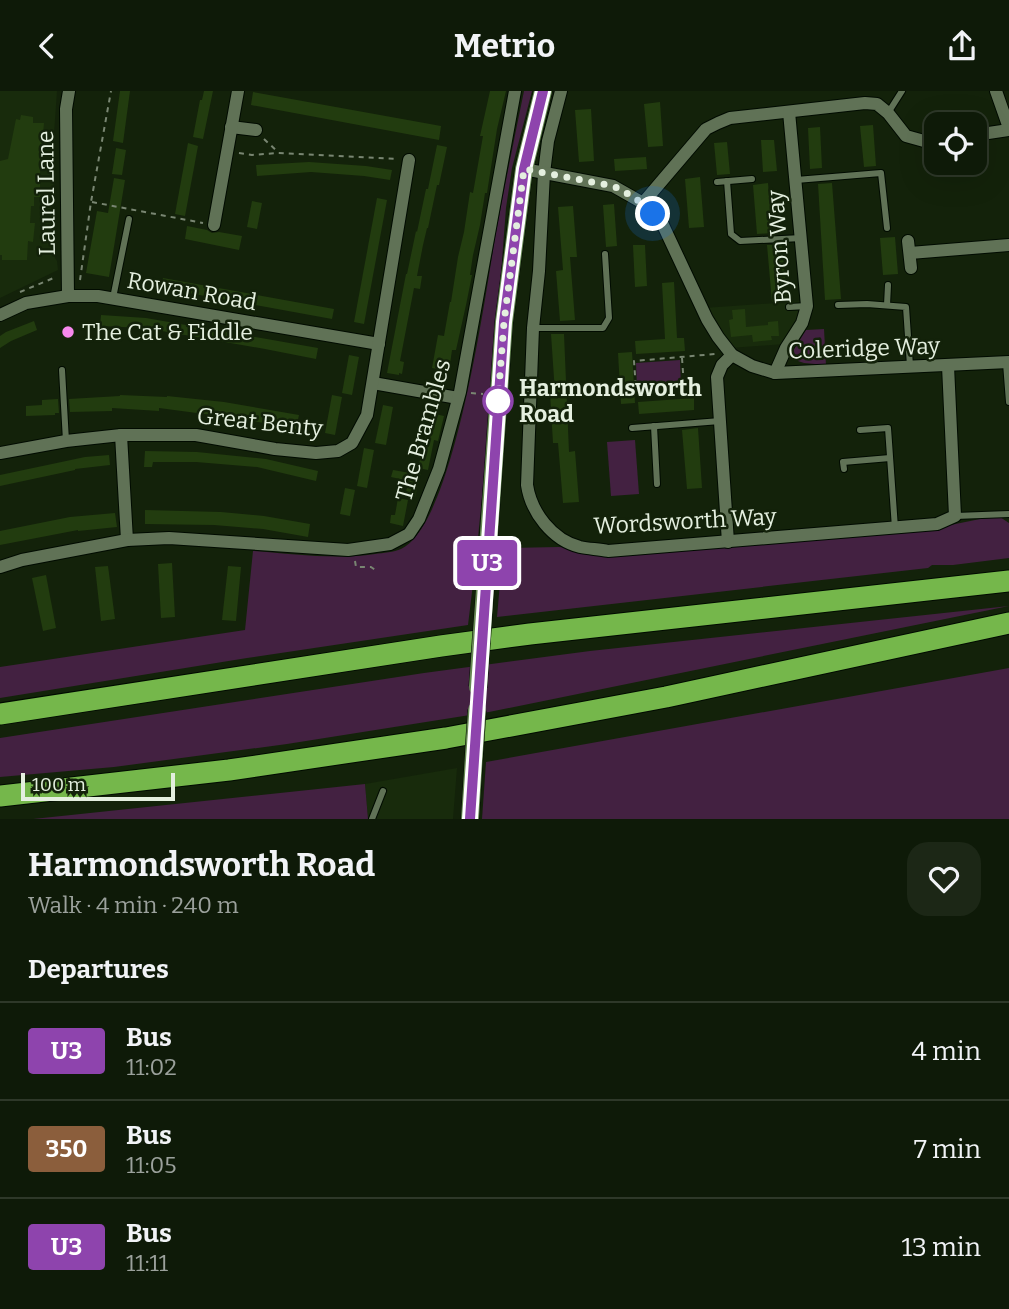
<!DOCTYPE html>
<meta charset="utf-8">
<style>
body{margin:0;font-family:Bitter,serif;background:#1c2716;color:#f1f3f6;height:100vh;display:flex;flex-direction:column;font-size:26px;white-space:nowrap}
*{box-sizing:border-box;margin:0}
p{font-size:23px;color:#9ba19c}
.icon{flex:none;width:38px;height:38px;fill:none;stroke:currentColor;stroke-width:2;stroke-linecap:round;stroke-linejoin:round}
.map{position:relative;height:728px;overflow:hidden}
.panel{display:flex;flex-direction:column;background:#0e1a08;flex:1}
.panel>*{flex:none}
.badge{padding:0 14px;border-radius:5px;font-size:24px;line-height:46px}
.controls{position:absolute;left:924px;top:21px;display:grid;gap:14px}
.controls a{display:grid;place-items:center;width:63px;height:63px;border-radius:14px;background:#0e1a08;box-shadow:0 7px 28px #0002,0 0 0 2px #2e3829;font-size:35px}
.scale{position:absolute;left:21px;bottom:18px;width:154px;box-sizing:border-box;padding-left:7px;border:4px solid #e4efdf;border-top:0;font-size:19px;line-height:24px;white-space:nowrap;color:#e4efdf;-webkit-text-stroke:5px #13220a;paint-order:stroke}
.you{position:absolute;width:35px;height:35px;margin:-18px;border:5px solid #fff;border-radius:50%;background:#1a73e8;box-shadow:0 0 0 10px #1a73e833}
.map>.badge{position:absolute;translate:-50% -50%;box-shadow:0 0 0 4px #fff}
h2{padding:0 28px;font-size:26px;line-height:63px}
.round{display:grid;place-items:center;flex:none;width:74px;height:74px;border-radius:21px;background:#1c2716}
.overview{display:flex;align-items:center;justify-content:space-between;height:119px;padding:0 28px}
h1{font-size:33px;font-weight:700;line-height:52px}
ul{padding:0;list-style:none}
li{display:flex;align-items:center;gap:21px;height:98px;padding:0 28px;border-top:2px solid #2e3829}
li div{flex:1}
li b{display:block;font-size:26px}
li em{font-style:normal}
li .badge{min-width:77px;font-weight:700;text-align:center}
header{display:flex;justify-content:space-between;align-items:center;height:91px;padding:0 28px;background:#0e1a08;font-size:32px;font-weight:700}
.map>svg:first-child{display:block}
</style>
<header><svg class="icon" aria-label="back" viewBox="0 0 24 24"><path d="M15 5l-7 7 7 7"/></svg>Metrio<svg class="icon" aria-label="share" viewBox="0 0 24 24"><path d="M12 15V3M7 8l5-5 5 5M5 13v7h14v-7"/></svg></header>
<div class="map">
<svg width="1009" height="728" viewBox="0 0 1009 728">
<rect width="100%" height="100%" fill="#13220a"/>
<g fill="#182b0c">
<polygon points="0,0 57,0 53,57 55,167 57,170 58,179 0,207"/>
<polygon points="805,210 805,215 785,253 730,257 704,217"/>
<polygon points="457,677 453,728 368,728 365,693"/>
</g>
<g fill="#432141">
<path d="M 524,0 L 532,0 L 512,77 L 506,117 L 492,301 L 476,468 L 468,534 L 247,567 L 0,607 L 0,576 L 245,539 L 253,460 C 294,463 334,469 375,463 C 383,462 394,461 401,458 C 454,434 485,206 495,147 C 504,98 514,49 524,0 Z"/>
<polygon points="824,238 826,274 804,272 795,269 793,260 806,239"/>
<polygon points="680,269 681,295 637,297 636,272"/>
<polygon points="635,349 639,403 611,405 607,351"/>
<polygon points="1000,426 1009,432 1009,467 953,474 932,474 928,477 497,526 503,457 559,456 579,458 931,438 980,428"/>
<polygon points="1009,515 489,621 287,653 114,676 0,686 0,647 424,582 590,560"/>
<polygon points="1009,577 1009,728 482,728 486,671"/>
<polygon points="365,693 368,728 33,728"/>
</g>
<g fill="#223c0f">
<polygon points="120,0 130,0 123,52 113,50"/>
<polygon points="204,0 213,0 203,48 193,46 200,9 202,9"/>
<polygon points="490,0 506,0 497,38 487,102 485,102 480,134 473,164 470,184 472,184 466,214 456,259 452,259 449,280 432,277 438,244 444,245 450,211 451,211 458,166 464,141 470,101 473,102 483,45 480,45"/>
<polygon points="253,1 441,35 439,49 251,14"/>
<polygon points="660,11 663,55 648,56 644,13"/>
<polygon points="591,18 594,70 579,71 575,19"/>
<polygon points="21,24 33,26 33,32 44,32 40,78 40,106 34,106 34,115 31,115 30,132 35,132 33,151 28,150 27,169 2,169 2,164 0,164 0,70 8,68 16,28 20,29"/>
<polygon points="873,34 876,75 864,76 860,35"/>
<polygon points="820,36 822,77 810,78 808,37"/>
<polygon points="761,49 774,49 777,80 763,81"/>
<polygon points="727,51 730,83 717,84 714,52"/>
<polygon points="188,52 198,55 185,125 175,123"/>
<polygon points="437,54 447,56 439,94 437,94 428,137 427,137 423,154 417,185 422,185 420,198 414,197 400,270 404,271 402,283 399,282 399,284 387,282 406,183 407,183 416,140 417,141 426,98 428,98"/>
<polygon points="116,57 126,59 122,84 112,83"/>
<polygon points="646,66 647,78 615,80 614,68"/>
<polygon points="309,71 366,75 392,79 390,89 364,85 311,81 257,85 256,74"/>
<polygon points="700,86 704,136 689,137 685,88"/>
<polygon points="114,87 125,89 109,186 86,182 97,120 108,122"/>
<polygon points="768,92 772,142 757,143 753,94"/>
<polygon points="832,92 841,208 825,209 818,93"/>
<polygon points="377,107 387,109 364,233 354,231"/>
<polygon points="252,110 262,112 257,138 247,136"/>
<polygon points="614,113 617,155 606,156 603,114"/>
<polygon points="573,115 577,166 570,166 575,229 560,230 556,180 563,179 558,116"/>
<polygon points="187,135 207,139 212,142 219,141 242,145 239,159 185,148"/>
<polygon points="895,146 898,183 883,184 880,147"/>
<polygon points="633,154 645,154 647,195 635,196"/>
<polygon points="767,154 782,154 787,209 772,211"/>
<polygon points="163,187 334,218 332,228 161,197"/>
<polygon points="674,191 677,247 684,247 685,260 636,263 635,250 665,248 662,192"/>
<polygon points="745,218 746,236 768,234 768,231 778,230 779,245 771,245 772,249 753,251 752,244 731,246 729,229 733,228 732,219"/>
<polygon points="101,224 146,227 318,257 316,268 265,258 145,237 100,235"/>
<polygon points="34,230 37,239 11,250 0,257 0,245 6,241"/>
<polygon points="551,243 564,243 569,361 575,360 579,411 563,412 558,352 553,352 550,302 555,302"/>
<polygon points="632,261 635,312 621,313 618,262"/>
<polygon points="349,264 359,266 352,304 342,302"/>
<polygon points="120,304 167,306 167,305 224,311 299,324 296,338 242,328 159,317 159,320 112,317 112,320 70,321 69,308 120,305"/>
<polygon points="332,304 342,306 335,344 325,342"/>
<polygon points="694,307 694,319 639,323 638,311"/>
<polygon points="58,308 59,322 55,322 55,324 26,325 26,315 42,314 42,309"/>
<polygon points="383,314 393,316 386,354 375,352"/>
<polygon points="435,323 444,325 438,350 434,349 428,379 418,377 427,339 432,340"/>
<polygon points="698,337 702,397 687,398 682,339"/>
<polygon points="364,357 374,359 367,397 357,395"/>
<polygon points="145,360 197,361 266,368 318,380 316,390 257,376 196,371 153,371 152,376 144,376"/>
<polygon points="109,364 110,374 75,378 75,379 0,395 0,384 85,366"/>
<polygon points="393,379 410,382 411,379 421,381 415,406 405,404 409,390 391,386"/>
<polygon points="345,397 355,399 350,425 340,423"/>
<polygon points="398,407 408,409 403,435 390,432 391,424 395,424"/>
<polygon points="145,419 221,421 264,425 310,433 308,446 263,438 214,434 145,433"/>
<polygon points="115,422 117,436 78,440 78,439 0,454 0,440 70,426"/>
<polygon points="172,472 175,526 161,527 158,473"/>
<polygon points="108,475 115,528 101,530 95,476"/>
<polygon points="228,475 241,476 236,530 222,529"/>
<polygon points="46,484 56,537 43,540 32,487"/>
</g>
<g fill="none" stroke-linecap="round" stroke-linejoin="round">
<defs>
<g id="lane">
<polyline points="888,22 902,0"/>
<polyline points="796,89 881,82 887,137"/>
<polyline points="727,90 731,143 740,150 802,147"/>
<polyline points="717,91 752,88"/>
<polyline points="113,207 129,128"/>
<polyline points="838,214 867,213 906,216 910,275"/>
<polyline points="887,214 888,194"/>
<polyline points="789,216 807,215"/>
<polyline points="533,237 603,237 609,227 605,163"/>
<polyline points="1006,272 1009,311"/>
<polyline points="62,279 66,350"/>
<polyline points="654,335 657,393"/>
<polyline points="632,337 720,330"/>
<polyline points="860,339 888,337 895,437"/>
<polyline points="844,378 843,371 890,367"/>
<polyline points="955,425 1009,423"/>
<polyline points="372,728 383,700"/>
</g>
<g id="street">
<path d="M 561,0 L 548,50 L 544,82 L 539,180 L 533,237 L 527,394 C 531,421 552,449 580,456 C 589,458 599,458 608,460 L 937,433 L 955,425 L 948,275"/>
<polyline points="996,0 1009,37"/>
<polyline points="231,36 256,39"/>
<polyline points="975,44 1009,39"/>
<polyline points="524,78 613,95 643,112 663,134 707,228 718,246 732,264 752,275 775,282 1009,271"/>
<polyline points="643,112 706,38 718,32 730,27 865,12 877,13 888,22 906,45 924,50 936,49"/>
<polyline points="214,134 238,0"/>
<polyline points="908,150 911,177"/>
<polyline points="910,162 1009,154"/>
<polyline points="68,205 66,18 69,0"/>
<polyline points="0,224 26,212 68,205 98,205 379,253"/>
<polyline points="775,282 786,257 802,232 807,215 789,21"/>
<polyline points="373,292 458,307"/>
<polyline points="121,344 127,449"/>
<polyline points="0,362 66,350 121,344 196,344 275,358 316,362 338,360 352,352 367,324 409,69"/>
<polyline points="728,451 717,286 722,274 732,264"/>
<polyline points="0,476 22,469 127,449 169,447 348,459 390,453 409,443 419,428 439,378 460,301 515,0"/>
</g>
<g id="secondary">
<polyline points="486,484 504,231 524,78 543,0"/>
<polyline points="470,728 474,663"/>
</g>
<g id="highway">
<polyline points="0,623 441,555 530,543 1009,490"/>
<polyline points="0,705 229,679 446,647 666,606 1009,532"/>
</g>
</defs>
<use href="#lane" stroke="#010b00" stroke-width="8"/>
<use href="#street" stroke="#010b00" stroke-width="14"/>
<use href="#secondary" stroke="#010b00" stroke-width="19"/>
<use href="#highway" stroke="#010b00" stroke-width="23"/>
<g stroke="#798672" stroke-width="2" stroke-dasharray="5 5" stroke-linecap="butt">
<polyline points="264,48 278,61"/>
<polyline points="239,62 252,64 278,62 397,68"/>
<polyline points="92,111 203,132"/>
<polyline points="80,189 91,111 111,0"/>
<polyline points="20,201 56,186"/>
<polyline points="682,267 684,295 636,298 634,270 715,263"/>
<polyline points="471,302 483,303"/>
<polyline points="355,470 356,476 371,476 378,481"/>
</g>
<use href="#lane" stroke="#607256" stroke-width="6"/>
<use href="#street" stroke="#607256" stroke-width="12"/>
<use href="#secondary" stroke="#668753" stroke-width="18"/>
<use href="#highway" stroke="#75b74b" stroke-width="21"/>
<defs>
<g id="secondary-bridge">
<polyline points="478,596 486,484"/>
<polyline points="474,663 477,619"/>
</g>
</defs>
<use href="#secondary-bridge" stroke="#010b00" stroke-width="19" stroke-linecap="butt"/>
<use href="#secondary-bridge" stroke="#668753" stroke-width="18"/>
</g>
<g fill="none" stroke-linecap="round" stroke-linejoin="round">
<defs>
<polyline id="line" points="470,728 504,231 524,78 543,0"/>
</defs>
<use href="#line" stroke="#fff" stroke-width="16"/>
<use href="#line" stroke="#8e44ad" stroke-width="10"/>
<path stroke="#e4efdf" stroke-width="7" stroke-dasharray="0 12.6" d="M 498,310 L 504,231 L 524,78 L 613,95 C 628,102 641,110 653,123"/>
</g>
<circle fill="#f688ed" stroke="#13220a" stroke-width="2.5" cx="68" cy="241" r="7"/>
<circle fill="#fff" stroke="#8e44ad" stroke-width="3.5" cx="498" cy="310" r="14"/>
<g text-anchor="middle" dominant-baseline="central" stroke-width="5" stroke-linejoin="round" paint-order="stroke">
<g font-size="23" fill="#e4efdf" stroke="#13220a">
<text transform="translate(46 102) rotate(-91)">Laurel Lane</text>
<text transform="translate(779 156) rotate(-94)">Byron Way</text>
<text transform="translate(192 200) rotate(10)">Rowan Road</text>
<text transform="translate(864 257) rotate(-2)">Coleridge Way</text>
<text transform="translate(260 331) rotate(6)">Great Benty</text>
<text transform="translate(423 339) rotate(-74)">The Brambles</text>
<text transform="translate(685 430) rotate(-3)">Wordsworth Way</text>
</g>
<g font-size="23" fill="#e4efdf" stroke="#13220a" text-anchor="start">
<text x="82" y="241">The Cat &amp; Fiddle</text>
</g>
<g font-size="23" font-weight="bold" fill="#e4efdf" stroke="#13220a" text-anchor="start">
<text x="519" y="297">Harmondsworth<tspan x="519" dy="26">Road</tspan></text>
</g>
</g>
</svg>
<div class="controls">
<a><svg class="icon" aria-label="locate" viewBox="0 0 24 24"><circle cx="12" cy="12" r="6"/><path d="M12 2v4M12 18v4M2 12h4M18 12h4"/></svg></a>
</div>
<div class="scale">100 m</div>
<div class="you" style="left:653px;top:123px"></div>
<b class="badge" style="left:487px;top:472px;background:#8e44ad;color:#fff">U3</b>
</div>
<section class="panel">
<div class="overview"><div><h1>Harmondsworth Road</h1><p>Walk · 4 min · 240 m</p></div><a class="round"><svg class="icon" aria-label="heart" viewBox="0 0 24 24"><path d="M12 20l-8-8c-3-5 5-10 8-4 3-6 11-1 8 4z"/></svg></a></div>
<h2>Departures</h2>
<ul>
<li><span class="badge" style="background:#8e44ad;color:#fff">U3</span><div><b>Bus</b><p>11:02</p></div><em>4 min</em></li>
<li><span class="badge" style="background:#8b5e3c;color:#fff">350</span><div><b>Bus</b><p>11:05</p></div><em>7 min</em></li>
<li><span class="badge" style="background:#8e44ad;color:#fff">U3</span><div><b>Bus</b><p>11:11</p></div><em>13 min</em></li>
</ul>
</section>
